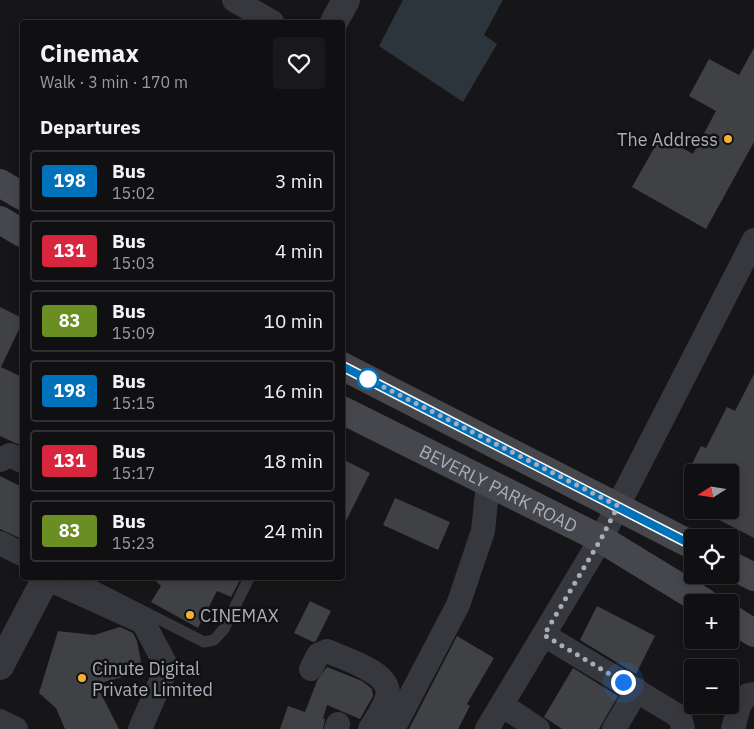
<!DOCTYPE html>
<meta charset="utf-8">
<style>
body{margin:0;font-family:"IBM Plex Sans",sans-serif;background:#19191b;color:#f1f3f6;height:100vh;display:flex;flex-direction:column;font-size:19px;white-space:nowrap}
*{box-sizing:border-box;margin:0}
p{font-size:16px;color:#9c9d9f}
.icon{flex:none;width:28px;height:28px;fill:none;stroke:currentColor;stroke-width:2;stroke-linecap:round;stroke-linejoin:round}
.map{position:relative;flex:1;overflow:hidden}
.drawer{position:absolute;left:20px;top:20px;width:325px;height:560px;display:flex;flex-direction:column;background:#101012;border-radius:5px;box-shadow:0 2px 8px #0003,0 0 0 1px #303032}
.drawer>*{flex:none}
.badge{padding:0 10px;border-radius:4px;font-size:18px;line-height:32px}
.needle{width:32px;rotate:258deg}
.buttons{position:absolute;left:684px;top:464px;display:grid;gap:10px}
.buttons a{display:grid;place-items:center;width:55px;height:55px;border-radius:5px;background:#101012;box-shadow:0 2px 8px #0003,0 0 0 1px #303032;font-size:25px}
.you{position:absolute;width:25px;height:25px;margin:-12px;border:4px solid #fff;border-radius:50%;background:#1a73e8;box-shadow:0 0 0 8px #1a73e833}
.map>.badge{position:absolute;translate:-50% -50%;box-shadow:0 0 0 2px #fff}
h2{padding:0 20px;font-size:19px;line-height:45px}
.round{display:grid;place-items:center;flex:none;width:52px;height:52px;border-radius:5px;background:#19191b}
.head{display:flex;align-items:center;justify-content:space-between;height:85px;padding:0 20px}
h1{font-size:24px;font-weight:700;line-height:38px}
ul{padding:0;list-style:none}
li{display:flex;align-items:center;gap:15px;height:62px;margin:0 10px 8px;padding:0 10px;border:2px solid #303032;border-radius:5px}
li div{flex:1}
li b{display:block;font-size:19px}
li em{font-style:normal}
li .badge{min-width:55px;font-weight:700;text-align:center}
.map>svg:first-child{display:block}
</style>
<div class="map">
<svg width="754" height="729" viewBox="0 0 754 729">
<rect width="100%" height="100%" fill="#161618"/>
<polygon fill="#2c353c" points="403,0 503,0 484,35 497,44 463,102 379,46"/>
<g fill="#404145">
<polygon points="754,48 754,142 706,229 632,187 661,136 693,154 716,111 689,96 709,59 739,75"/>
<polygon points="0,307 22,318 22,323 1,367 22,377 22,446 0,436"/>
<polygon points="754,374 754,538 700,510 730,510 730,472 688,472 701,446 706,448 727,407 735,411"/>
<polygon points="342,459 370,473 342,529"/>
<polygon points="0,476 22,487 22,539 0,529"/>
<polygon points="395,498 450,522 438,550 383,525"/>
<polygon points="153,578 241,578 231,597 217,591 198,628 151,602 161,586"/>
<polygon points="310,601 331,611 316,641 313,642 294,633"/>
<polygon points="597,606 655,636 636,674 580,640"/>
<polygon points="120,627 133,633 137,641 143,672 96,684 119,729 65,729 56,708 39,693 58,631 94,635"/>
<polygon points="457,636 494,658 467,704 470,706 458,729 409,729"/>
<polygon points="327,667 362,681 372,689 373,696 360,719 327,705 323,719 325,719 323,729 280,729 288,706 305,712 317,681"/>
<polygon points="573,668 618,696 599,729 562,729 544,717"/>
</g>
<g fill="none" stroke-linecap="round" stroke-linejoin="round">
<polyline stroke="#37383d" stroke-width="11" points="78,578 204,642 214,640 224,629 249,578"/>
<g stroke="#37383d" stroke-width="24">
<polyline points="234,0 272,22"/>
<polyline points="0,460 10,455 22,461"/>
<polyline points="0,543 22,554"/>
<polyline points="46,578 143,622 167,667 140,729"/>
<polyline points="544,635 680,717 683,729"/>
<path d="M 311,669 L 318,655 L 327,651 C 345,659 394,673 387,697 C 384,708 376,719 370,729"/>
<polyline points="502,705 538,729"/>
<polyline points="0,721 16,729"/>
<polyline points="336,729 338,724"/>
<polyline points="393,729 458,605 483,531 488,483"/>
<polyline points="487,729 601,539 754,240"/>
<polyline points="614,729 637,690"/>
<polyline points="733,729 740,703 748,695 754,694"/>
</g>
<g stroke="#37383d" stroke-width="28">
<polyline points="334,22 346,0"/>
<polyline points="0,666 46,578"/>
</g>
<g stroke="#45474d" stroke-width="28">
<polyline points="0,183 22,196"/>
<polyline points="0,220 22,233"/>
<polyline points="342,366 692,545"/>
<path id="s1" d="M 342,410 L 601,539 L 704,602"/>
<polyline points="730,565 754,577"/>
<polyline points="730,618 754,633"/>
</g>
</g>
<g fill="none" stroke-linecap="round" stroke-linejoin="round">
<defs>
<polyline id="line" points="342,366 692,545"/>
</defs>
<use href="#line" stroke="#fff" stroke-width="11"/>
<use href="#line" stroke="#0072bc" stroke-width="8"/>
<polyline stroke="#a8adb8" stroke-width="5" stroke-dasharray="0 9" points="368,379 618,506 601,539 544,635 623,682"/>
</g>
<g fill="#f2b134" stroke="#111113" stroke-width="2">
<circle cx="728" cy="139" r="5"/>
<circle cx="190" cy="615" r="5"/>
<circle cx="82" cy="678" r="5"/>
</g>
<circle fill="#fff" stroke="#0072bc" stroke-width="2.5" cx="368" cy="379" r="10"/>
<g text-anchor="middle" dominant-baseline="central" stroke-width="5" stroke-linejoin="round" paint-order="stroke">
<g font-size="18" fill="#a8adb8" stroke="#111113" text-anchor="start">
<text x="718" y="139" text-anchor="end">The Address</text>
<text x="200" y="615">CINEMAX</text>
<text x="92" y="668">Cinute Digital<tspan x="92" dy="21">Private Limited</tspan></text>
</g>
<g font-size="18" fill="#a8adb8" stroke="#111113">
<text stroke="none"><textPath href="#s1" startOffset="175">BEVERLY PARK ROAD</textPath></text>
</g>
</g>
</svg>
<div class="buttons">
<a><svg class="needle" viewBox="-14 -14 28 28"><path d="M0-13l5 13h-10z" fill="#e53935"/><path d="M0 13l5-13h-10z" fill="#9c9d9f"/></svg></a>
<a><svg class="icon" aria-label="locate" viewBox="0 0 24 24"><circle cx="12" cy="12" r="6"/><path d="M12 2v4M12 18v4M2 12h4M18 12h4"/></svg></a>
<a>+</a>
<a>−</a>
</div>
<div class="you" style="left:623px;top:682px"></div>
<section class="drawer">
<div class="head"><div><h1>Cinemax</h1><p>Walk · 3 min · 170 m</p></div><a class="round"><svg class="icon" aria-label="heart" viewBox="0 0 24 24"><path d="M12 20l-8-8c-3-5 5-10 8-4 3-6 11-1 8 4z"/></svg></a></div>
<h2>Departures</h2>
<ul>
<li><span class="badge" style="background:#0072bc;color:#fff">198</span><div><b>Bus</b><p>15:02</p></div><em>3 min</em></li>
<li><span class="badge" style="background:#d7263d;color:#fff">131</span><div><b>Bus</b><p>15:03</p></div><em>4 min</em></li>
<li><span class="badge" style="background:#6b8e23;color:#fff">83</span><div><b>Bus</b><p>15:09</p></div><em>10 min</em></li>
<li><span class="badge" style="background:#0072bc;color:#fff">198</span><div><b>Bus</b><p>15:15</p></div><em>16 min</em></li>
<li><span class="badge" style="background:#d7263d;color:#fff">131</span><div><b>Bus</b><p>15:17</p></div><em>18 min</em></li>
<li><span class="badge" style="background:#6b8e23;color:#fff">83</span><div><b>Bus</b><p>15:23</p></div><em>24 min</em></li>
</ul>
</section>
</div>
